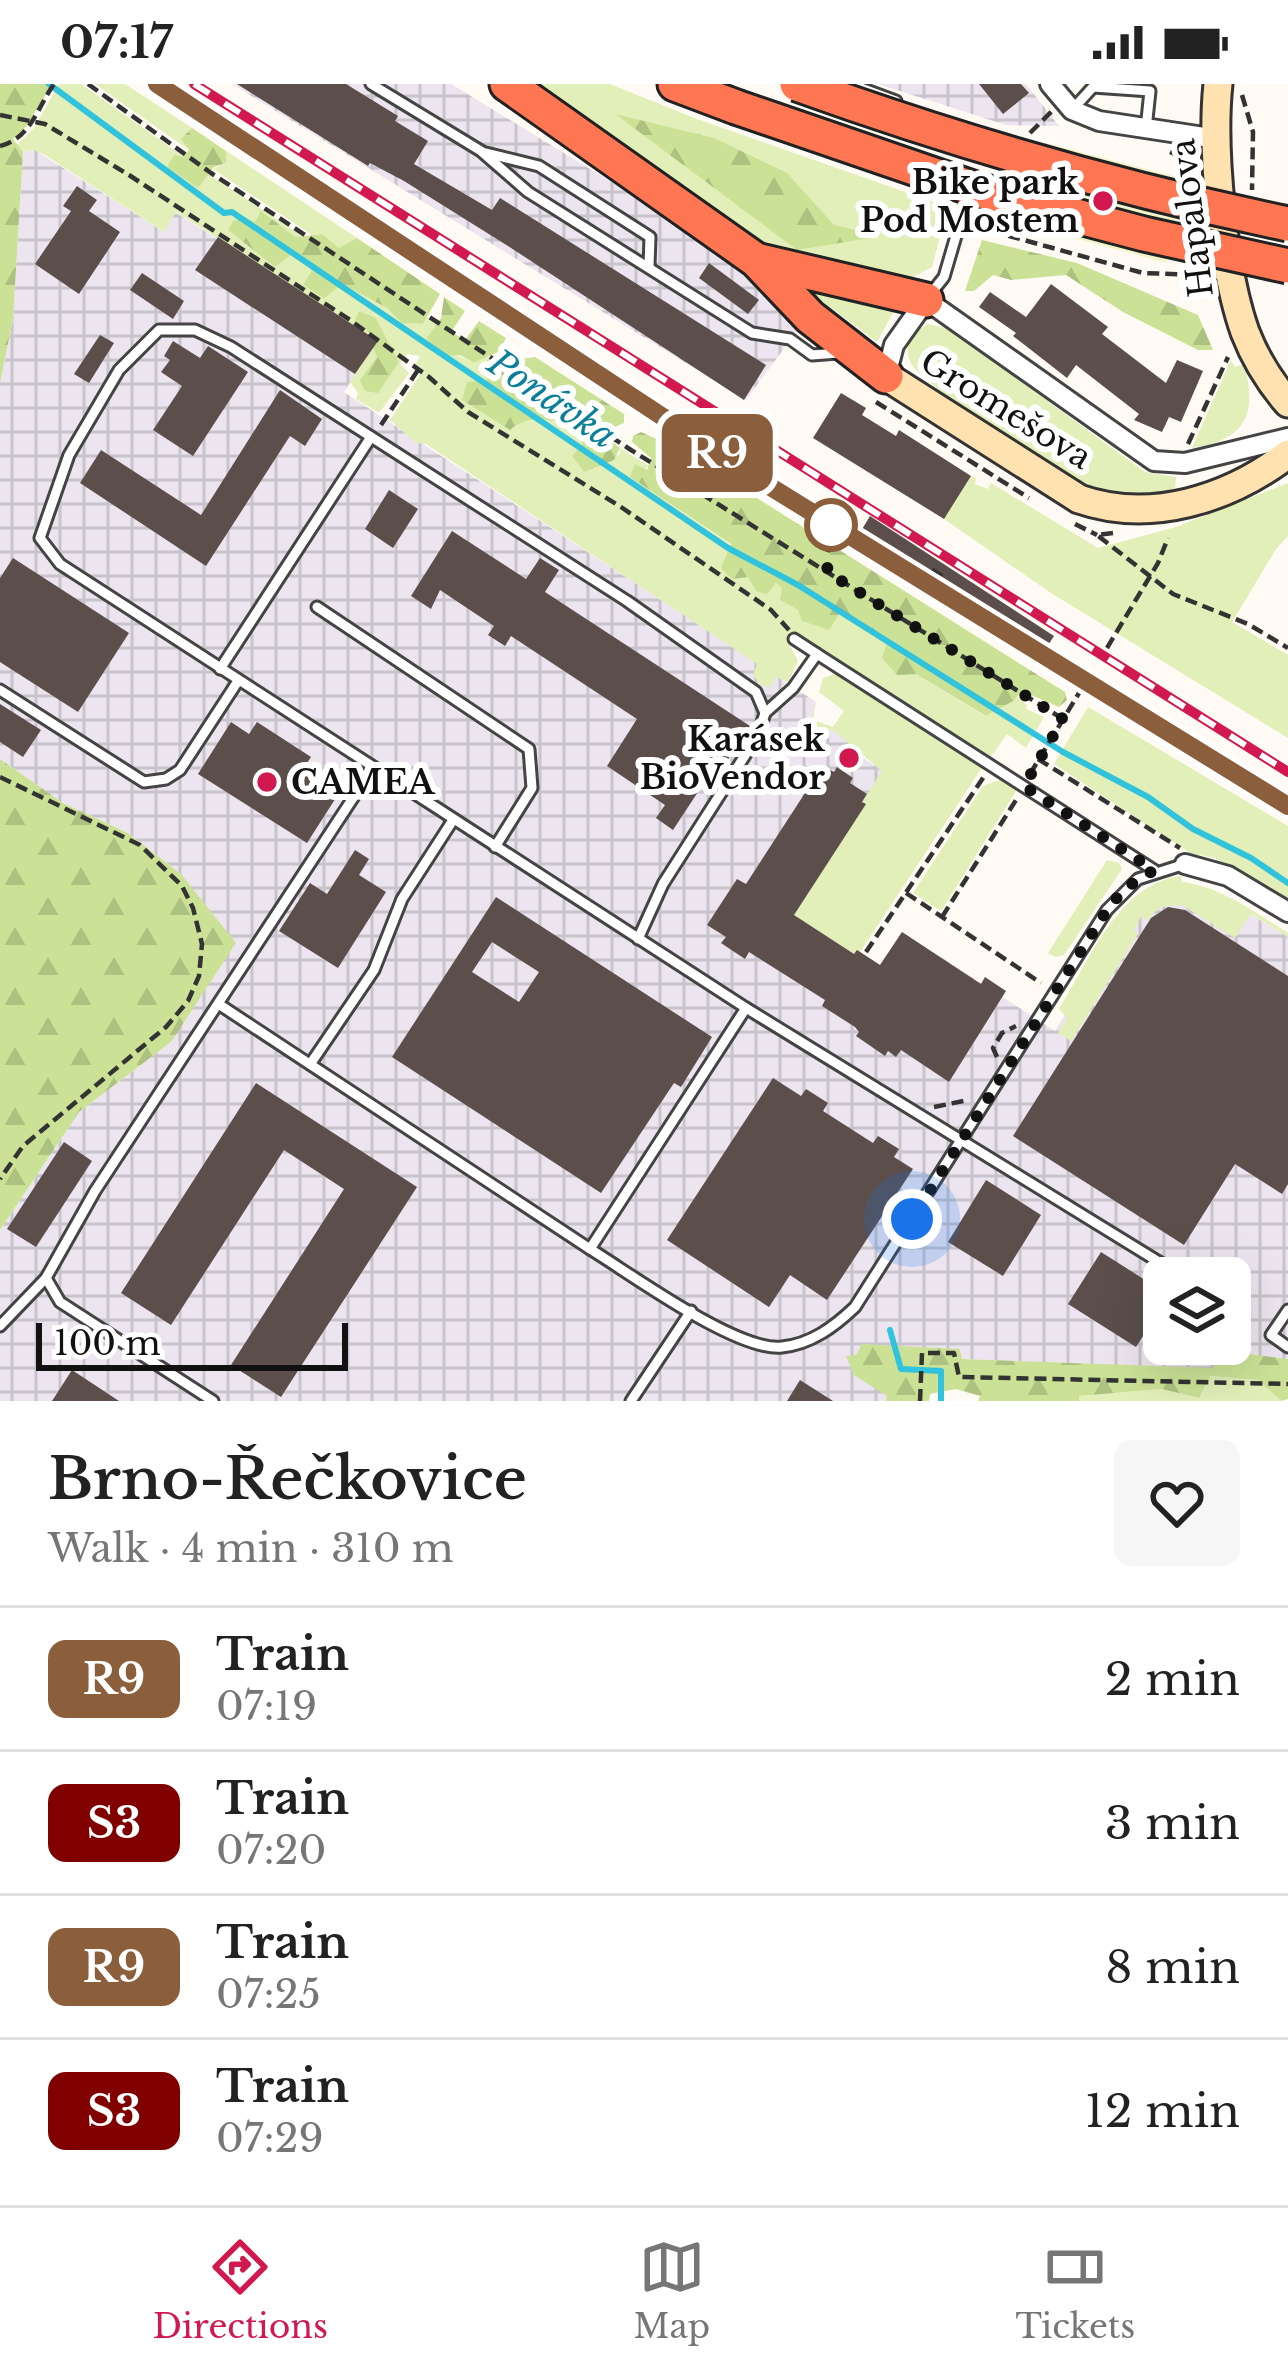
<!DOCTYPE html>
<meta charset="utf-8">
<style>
body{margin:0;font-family:"Libre Baskerville",serif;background:#f6f6f6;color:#222;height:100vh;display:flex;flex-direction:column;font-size:45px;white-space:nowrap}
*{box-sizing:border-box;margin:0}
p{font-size:39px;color:#767676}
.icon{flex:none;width:66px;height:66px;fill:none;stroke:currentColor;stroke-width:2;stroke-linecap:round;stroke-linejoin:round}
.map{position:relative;height:1317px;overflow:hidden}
.side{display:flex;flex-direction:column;background:#fff;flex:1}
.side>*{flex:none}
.badge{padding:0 24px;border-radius:18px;font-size:42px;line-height:78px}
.buttons{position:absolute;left:1143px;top:1173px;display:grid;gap:24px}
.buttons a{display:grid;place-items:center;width:108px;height:108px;border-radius:18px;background:#fff;box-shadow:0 12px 48px #0002;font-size:60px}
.scale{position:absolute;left:36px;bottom:30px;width:312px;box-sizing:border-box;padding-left:12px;border:6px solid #111;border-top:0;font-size:33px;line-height:42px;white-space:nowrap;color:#111;-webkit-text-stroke:9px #fff;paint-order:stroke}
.you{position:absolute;width:60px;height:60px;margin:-30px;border:9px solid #fff;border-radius:50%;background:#1a73e8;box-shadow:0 0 0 18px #1a73e833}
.map>.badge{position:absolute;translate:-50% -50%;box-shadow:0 0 0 6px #fff}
.round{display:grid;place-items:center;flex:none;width:126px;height:126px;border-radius:18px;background:#f6f6f6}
.head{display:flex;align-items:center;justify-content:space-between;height:204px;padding:0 48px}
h1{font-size:57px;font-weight:600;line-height:90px}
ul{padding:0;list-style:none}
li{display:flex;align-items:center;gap:36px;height:144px;padding:0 48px;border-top:3px solid #e0e0e0}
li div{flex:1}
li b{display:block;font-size:45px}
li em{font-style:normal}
li .badge{min-width:132px;font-weight:700;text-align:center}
.status{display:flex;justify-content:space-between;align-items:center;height:84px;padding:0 60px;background:#fff;direction:ltr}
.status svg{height:33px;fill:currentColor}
.dock{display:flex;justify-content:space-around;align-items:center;height:168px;border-top:3px solid #e0e0e0;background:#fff;font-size:33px;color:#767676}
.dock a{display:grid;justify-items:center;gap:6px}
.dock .current{color:#d1184f}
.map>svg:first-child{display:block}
</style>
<div class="status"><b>07:17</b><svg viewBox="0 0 49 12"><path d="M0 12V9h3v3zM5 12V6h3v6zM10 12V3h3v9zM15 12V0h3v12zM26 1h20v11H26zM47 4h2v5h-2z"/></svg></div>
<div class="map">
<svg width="1288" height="1317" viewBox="0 0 1288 1317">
<defs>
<pattern id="industrial-grid" width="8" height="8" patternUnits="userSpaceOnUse" patternTransform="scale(3)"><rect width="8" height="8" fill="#ece5ef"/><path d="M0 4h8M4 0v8" fill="none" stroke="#c9c3cc"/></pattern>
<pattern id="forest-firs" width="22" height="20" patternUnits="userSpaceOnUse" patternTransform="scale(3)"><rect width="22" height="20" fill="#cbe296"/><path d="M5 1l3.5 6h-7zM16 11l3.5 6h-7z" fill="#adc180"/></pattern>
</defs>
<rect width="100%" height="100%" fill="#fffaf4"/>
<g fill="url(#industrial-grid)" fill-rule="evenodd">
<polygon points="232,0 451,0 729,170 802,240 746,316"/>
<polygon points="878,0 1026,0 1059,42 1006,41"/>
<path d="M 35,66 L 164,148 L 175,128 L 376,257 L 344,308 L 816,618 L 811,642 L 834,647 L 860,667 L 859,671 L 883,687 L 863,717 L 866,720 L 794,831 L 854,870 L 857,866 L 880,881 L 902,848 L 1055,947 L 1120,841 L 1161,814 L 1250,830 L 1288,853 L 1288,1288 L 961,1275 L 960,1265 L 887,1312 L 886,1317 L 0,1317 L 0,1146 L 79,1028 L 171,958 L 181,790 L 128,749 L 63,719 L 0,675 L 0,299 L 13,235 L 23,68 ZM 1164,1194 L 1230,1194 L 1230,1260 L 1164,1260 Z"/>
</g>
<g fill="#e2efb8">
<polygon points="59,0 81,0 184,73 198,103 208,90 302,152 296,153 262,128 292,170 314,182 303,201 324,213 342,200 387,224 403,239 423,240 427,233 437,240 426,256 474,279 488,273 500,281 486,296 518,338 544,335 576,340 585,358 585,387 620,370 620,364 649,382 631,393 731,461 748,492 776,498 782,504 781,516 798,526 841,526 889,557 916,590 985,632 1017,612 1027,621 1026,625 1044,633 1026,664 1007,650 991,673 796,549 789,560 798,577 788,598 776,593 770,603 760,601 753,591 757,580 426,360 416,359 390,336 420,291 413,285 420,272 407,270 400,280 409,289 379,329 356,315 358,309 350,298 373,264 378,273 399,278 376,234 378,257 176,128 164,148 45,71 35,66 23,68 17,61 34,44"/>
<polygon points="95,0 125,0 192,44 182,55 189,66"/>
<polygon points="531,0 610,0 697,35 948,123 932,183 900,200 777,170 719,133"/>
<polygon points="226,67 357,154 338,165 322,150 312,151 213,85 226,79"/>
<polygon points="807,206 894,227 877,258"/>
<path d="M 928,240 L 947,244 L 1145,388 L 1176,393 L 1175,406 C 1155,412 1123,414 1102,407 C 1069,397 937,310 915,285 C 906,274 906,263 911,250 Z"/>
<path d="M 1231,276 L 1235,283 L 1244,280 C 1258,330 1246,356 1192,364 Z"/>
<polygon points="971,392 976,394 975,400 988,405 991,399 1098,464 1176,443 1288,399 1288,452 1276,465 1232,538 1288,571 1288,654 1051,509 944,435"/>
<polygon points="835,590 983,682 860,868 854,870 794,831 865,721 862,718 882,687 834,647 810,642 816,618 813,636 833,643 844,627 819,608 823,594"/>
<polygon points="1088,623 1288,742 1288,817 1215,774 1190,769 1054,680"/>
<polygon points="1002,695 1018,704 941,827 913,809 983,702"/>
<polygon points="1107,776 1119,779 1122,785 1064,871 1055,873 1048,869"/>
<path d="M 1181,792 L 1182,798 C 1220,802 1256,829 1288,849 L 1288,853 L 1251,830 L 1235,854 L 1182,821 L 1160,823 L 1147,836 L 1141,833 L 1134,846 L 1138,850 L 1071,957 L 1058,949 L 1067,934 L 1059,925 C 1089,877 1119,799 1181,792 Z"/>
<polygon points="1209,1292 1258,1296 1281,1317 1079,1317 1079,1312 1163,1305 1198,1314"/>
</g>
<g fill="url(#forest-firs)">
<polygon points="0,0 52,0 26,43 13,55 23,68 13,235 0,299"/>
<polygon points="615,30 714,54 787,89 834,141 882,152 797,166"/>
<polygon points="192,44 226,67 226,79 214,83 198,104 167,83 174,71 184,73 189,66 181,55"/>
<polygon points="261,127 296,153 322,150 339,164 357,154 440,210 423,240 402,239 387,224 342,200 324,214 303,201 314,182 292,170 275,183 228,146 233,137 245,133 255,138"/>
<polygon points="982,156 1077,179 1198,231 1213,266 1198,266 1123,228 1066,191 1011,196 993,191 974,207 965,207"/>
<polygon points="444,213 465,227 451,248 465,256 479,237 506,254 500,267 474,279 460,271 447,272 426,255 441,234"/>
<polygon points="359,227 376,234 399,278 378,309 365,307 360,296 377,273 373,264 377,256 355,236"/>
<path d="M 535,273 L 624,330 L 624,339 L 601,349 L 620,364 L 614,376 L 584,388 L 572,372 L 584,358 L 576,340 C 555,337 527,329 510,346 L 462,316 L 467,298 L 486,296 L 505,277 Z"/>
<polygon points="641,348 679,365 1065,608 1067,616 1059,623 1022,607 1013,617 986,632 916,590 897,591 882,574 888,557 842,526 829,546 802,537 798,526 780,516 782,504 776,499 767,510 756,507 748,493 732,495 721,484 731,460 630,393 635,380 647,386 651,374 632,358 633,352"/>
<polygon points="0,675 63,719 128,749 181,790 236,859 171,958 79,1028 0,1146"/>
<polygon points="862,1260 960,1265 962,1275 1213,1284 1225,1267 1288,1275 1288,1315 1281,1317 1258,1296 1210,1292 1199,1314 1162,1305 1079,1312 1079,1317 978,1317 980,1312 956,1305 930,1310 929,1317 886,1317 887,1312 854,1291 846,1272 856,1271"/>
</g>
<polygon fill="#f1f5cb" points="1045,59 1185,95 1166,179 1018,139"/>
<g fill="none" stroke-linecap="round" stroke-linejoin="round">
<g stroke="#31c2dc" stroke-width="6">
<polyline points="49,0 224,129 232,128 728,464 798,501 1063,668 1148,713 1193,745 1251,774 1288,799"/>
<polyline points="890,1246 901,1285 941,1287 941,1317"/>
</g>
</g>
<g fill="#5b4e4b" fill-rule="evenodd">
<polygon points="237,0 346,0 398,32 395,37 428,57 414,80 492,126 500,114 766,281 744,316 508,162 404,97 370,79 368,82"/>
<polygon points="979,0 1021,0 1029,9 1003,30"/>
<polygon points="77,102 97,116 89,127 120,148 79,210 35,180 71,127 63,122"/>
<polygon points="218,153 378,257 355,290 195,186"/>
<polygon points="709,179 759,216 748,230 699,194"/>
<polygon points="142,189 184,217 173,235 130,206"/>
<polygon points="1051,200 1108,243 1102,250 1166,299 1177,276 1203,287 1181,338 1169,333 1162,348 1134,336 1139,330 1076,281 1067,294 1013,252 1016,249 979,223 990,208 1026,233"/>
<polygon points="100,251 114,259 89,299 74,290"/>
<polygon points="173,257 200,274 208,262 248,288 193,372 153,346 182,302 161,288 170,276 164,272"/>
<polygon points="280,306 322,335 305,362 290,352 206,482 80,399 101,366 201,431"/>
<polygon points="841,309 866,324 862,331 896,352 899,346 971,392 944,435 813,354"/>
<polygon points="389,406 418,425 393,464 365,445"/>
<polygon points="870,432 1054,552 1045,566 858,452"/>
<polygon points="452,447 526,495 540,474 559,486 545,508 750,642 719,689 713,685 673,746 656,734 665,721 607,682 637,635 511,552 505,562 488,551 494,542 440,506 431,525 411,512"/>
<polygon points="13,474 129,549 78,628 0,578 0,494"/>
<polygon points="0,620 41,646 23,673 0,658"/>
<polygon points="231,638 249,650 257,638 311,673 303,685 339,709 307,759 198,690"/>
<polygon points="837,683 853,694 850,699 867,710 862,718 866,720 794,831 854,870 857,866 880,881 902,848 981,900 985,893 1006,907 949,998 901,966 896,973 888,967 885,972 856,952 859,948 855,943 822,922 825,916 749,868 745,875 721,859 726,853 707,841 737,795 746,800 818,689 822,692 827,684 834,688"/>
<polygon points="355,766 369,775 359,791 386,808 338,884 279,847 310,799 327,810"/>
<path d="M 496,813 L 712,953 L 681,1003 L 674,999 L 601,1109 L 392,973 ZM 492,858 L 539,888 L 519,918 L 472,888 Z"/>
<polygon points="1168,823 1185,826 1288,892 1288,1100 1282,1110 1235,1080 1184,1161 1013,1052 1151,834"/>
<polygon points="773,994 801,1012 806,1005 828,1019 823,1027 873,1059 878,1052 899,1065 894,1073 913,1085 827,1216 790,1191 769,1223 667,1156"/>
<polygon points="256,999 417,1103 281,1313 231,1281 344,1105 284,1066 171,1241 121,1209"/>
<polygon points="64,1058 92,1077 36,1163 7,1145"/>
<polygon points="986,1096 1041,1131 1003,1192 948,1158"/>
<polygon points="1101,1168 1164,1208 1164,1219 1136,1263 1068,1220"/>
<polygon points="72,1286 119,1317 52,1317"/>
<polygon points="800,1296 833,1317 787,1317"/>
</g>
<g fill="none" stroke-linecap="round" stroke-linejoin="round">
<defs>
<g id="lane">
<polyline points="371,0 481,67 528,108 752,249 790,255 812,271 838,269"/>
<polyline points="850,0 896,17"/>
<polyline points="1072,26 1093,3 1150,7 1146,45"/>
<polyline points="486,69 539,82 650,153 649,182"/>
<polyline points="929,212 944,193 968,111"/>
<polyline points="317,523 529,665 532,704 495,763"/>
<polyline points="794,555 817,570"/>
<polyline points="220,585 371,353"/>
<polyline points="0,606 144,698 166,695 180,686 238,597"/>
<polyline points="765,629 793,604 817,570 1154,786"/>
<polyline points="638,855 663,800 758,651 765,629 756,608 627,517 231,263 195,246 159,246 119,286 69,371 40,454 60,480 746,924 1185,1194"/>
<polyline points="220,921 590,1165"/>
<path d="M 746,924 L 590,1165 C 631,1190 737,1268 782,1263 C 811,1260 834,1243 855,1223 L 1107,826 L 1138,795 L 1185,780"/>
<polyline points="311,979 374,886 402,815 453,736"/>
<polyline points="46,1194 60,1218 213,1317"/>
<polyline points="1230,1222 1234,1224"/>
<polyline points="1288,1226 1271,1251 1288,1263"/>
<polyline points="0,1242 46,1194 95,1107 372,685"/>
<polyline points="631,1317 691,1227"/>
</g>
<g id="street">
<polyline points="1050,0 1072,26 1099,37 1217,55"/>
<polyline points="886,292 894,261 926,216 1154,377 1185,379 1288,354"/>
<polyline points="1185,780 1228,792 1288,828"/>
</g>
<g id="secondary">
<path d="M 1218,0 C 1211,65 1223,186 1245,248 C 1255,274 1269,297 1288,319"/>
<path d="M 886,292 L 1079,415 C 1151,440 1229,415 1288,370"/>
</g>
<g id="highway">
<polyline points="507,0 756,176 810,233 886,292"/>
<polyline points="675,0 736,23"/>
<polyline points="756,176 926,216"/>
</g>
</defs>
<use href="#lane" stroke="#444" stroke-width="15"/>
<use href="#street" stroke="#444" stroke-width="24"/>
<use href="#secondary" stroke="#333" stroke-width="33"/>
<use href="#highway" stroke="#222" stroke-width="39"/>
<g stroke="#333" stroke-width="4.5" stroke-dasharray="12 6" stroke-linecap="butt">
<polyline points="88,0 211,89 631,366 1063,635"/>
<polyline points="1242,11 1253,48 1252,106"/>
<polyline points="0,31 45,40 129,91 350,236 429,293 468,328 621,423 771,526 789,546"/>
<polyline points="1030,49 1052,27"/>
<path d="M 0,62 C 31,54 37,24 54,0"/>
<polyline points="1170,68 1186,75 1191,94"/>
<polyline points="974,149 984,145 1143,189 1196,191"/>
<polyline points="876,318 1029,414"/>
<polyline points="381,341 418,286"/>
<polyline points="1188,360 1228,273"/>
<polyline points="1075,440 1097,451"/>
<polyline points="1113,449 1097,451 1173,510 1248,540 1288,564"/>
<polyline points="932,486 944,493"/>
<polyline points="1107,564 1158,479 1168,454"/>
<polyline points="1038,675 1180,764"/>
<polyline points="1030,690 1079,609"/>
<polyline points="0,693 140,761 182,802 193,824 202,860 199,892 188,917 166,943 23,1062 0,1095"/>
<polyline points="906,809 1041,899"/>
<polyline points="942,833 1016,716"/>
<polyline points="866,868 985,691"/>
<polyline points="997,973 993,964 1002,949 1016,942"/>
<polyline points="934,1023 968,1016"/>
<polyline points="920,1317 922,1269 954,1269 959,1293 1288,1300"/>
</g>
<use href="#lane" stroke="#fff" stroke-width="9"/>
<use href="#street" stroke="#fff" stroke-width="18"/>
<use href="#secondary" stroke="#ffe2af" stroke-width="27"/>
<use href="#highway" stroke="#ff7652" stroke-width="33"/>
<defs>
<g id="rail">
<polyline points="157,0 748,389 1288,722"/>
<polyline points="194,0 1288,688"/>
</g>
</defs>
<use href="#rail" stroke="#d1184f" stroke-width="10"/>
<use href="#rail" stroke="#fff" stroke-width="6" stroke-dasharray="18" stroke-linecap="butt"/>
<defs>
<g id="highway-bridge">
<path d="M 797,0 C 958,58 1121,105 1288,140"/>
<polyline points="736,23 978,106 1144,150 1288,182"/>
</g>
</defs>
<use href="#highway-bridge" stroke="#222" stroke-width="39" stroke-linecap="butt"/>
<use href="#highway-bridge" stroke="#ff7652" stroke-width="33"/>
</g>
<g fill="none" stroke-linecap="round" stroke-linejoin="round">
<defs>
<polyline id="line" points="157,0 748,389 1288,722"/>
</defs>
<use href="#line" stroke="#fff" stroke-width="27"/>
<use href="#line" stroke="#8b5e3c" stroke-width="18"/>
<polyline stroke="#111" stroke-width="12" stroke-dasharray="0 21.6" points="831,441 827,488 1063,635 1024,702 1154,786 1124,805 1107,826 912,1135"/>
</g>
<g fill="#d1184f" stroke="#fff" stroke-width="4.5">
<circle cx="1103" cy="117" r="12"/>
<circle cx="849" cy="674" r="12"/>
<circle cx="267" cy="698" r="12"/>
</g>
<circle fill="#fff" stroke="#8b5e3c" stroke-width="6" cx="831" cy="441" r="24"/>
<g text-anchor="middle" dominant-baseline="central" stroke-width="12" stroke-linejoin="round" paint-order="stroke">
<g font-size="33" font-weight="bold" fill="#111" stroke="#fff" text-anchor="end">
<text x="1079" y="98">Bike park<tspan x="1079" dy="38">Pod Mostem</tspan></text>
<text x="825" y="655">Karásek<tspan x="825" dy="38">BioVendor</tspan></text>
<text x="291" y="698" text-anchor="start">CAMEA</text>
</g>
<g font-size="33" fill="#111" stroke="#fff">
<text transform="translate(1192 134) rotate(-97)">Hapalova</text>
<text transform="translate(1006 325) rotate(32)">Gromešova</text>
</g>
<g font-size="36" font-style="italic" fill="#0b7f9a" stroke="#fff">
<text transform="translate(552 315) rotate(34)">Ponávka</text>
</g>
</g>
</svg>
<div class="buttons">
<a><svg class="icon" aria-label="layers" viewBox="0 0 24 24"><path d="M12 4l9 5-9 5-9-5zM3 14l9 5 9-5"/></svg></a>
</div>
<div class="scale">100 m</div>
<div class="you" style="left:912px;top:1135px"></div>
<b class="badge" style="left:717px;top:369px;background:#8b5e3c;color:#fff">R9</b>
</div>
<section class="side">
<div class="head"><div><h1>Brno-Řečkovice</h1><p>Walk · 4 min · 310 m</p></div><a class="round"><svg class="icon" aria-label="heart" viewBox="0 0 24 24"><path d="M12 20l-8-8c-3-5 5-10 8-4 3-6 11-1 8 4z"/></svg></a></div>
<ul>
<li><span class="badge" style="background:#8b5e3c;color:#fff">R9</span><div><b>Train</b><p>07:19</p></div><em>2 min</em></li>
<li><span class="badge" style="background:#800000;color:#fff">S3</span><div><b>Train</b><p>07:20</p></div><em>3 min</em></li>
<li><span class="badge" style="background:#8b5e3c;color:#fff">R9</span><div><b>Train</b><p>07:25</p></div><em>8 min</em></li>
<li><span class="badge" style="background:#800000;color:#fff">S3</span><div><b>Train</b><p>07:29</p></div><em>12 min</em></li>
</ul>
</section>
<nav class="dock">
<a class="current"><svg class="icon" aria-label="directions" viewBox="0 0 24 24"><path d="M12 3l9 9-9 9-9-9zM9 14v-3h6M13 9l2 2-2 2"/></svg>Directions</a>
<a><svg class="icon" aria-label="map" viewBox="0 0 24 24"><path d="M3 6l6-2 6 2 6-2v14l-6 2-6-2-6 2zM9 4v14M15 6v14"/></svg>Map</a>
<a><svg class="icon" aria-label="tickets" viewBox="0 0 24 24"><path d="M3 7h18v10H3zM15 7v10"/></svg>Tickets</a>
</nav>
